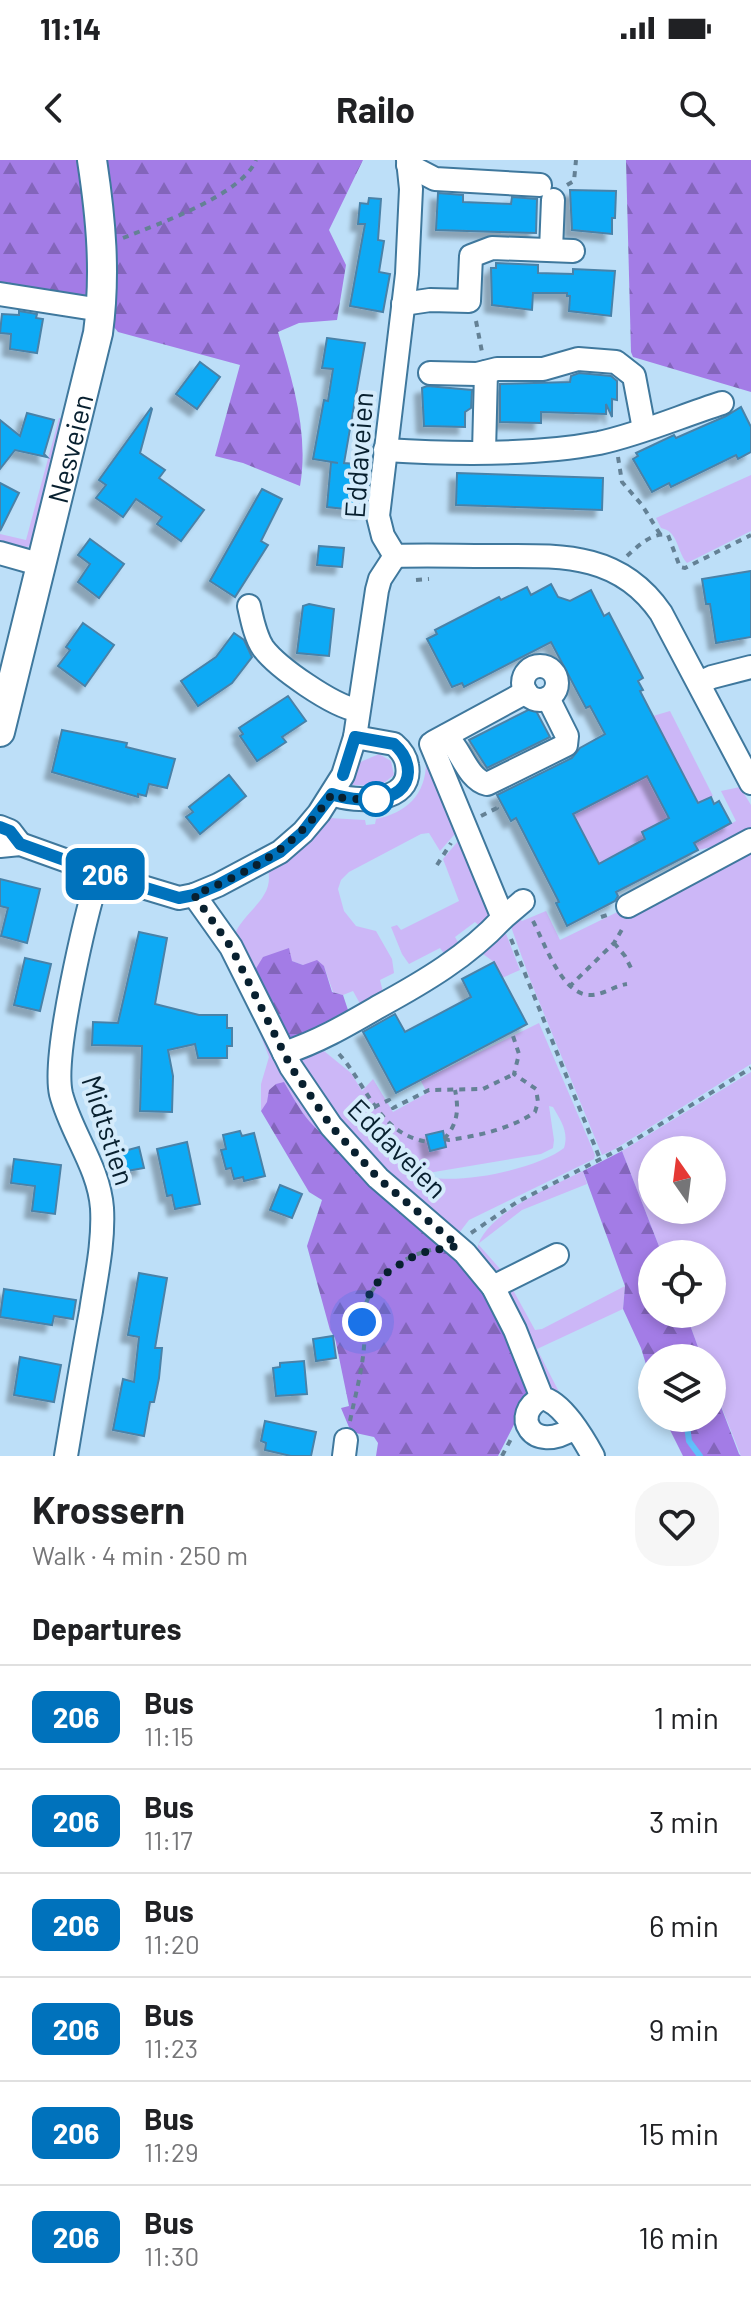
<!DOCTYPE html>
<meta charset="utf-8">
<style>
body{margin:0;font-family:Barlow,sans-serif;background:#f6f6f6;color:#202124;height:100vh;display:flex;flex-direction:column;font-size:30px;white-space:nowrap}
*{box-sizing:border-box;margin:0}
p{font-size:26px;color:#757577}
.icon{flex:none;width:44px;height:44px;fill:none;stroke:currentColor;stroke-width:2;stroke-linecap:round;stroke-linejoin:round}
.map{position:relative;height:1296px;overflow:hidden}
.side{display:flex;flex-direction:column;background:#fff;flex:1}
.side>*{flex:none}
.badge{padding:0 16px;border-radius:12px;font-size:28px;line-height:52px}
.needle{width:52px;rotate:346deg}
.controls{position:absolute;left:638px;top:976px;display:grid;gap:16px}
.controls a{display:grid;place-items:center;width:88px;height:88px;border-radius:50%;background:#fff;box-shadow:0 4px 12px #0003;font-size:40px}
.you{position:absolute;width:40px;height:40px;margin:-20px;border:6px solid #fff;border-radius:50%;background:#1a73e8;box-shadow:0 0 0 12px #1a73e833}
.map>.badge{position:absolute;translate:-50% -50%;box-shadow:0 0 0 4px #fff}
h2{padding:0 32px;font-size:30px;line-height:72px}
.round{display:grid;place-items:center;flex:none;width:84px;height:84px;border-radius:32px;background:#f6f6f6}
.summary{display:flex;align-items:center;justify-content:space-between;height:136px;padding:0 32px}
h1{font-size:38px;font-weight:700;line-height:60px}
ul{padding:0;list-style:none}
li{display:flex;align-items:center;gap:24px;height:104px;padding:0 32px;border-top:2px solid #e0e0e0}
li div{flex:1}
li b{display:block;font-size:30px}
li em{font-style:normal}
li .badge{min-width:88px;font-weight:700;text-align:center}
.status{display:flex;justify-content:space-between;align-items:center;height:56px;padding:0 40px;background:#fff;direction:ltr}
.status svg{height:22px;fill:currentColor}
header{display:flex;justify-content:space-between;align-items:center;height:104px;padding:0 32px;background:#fff;font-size:36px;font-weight:700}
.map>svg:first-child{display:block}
</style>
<div class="status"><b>11:14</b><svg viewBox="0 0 49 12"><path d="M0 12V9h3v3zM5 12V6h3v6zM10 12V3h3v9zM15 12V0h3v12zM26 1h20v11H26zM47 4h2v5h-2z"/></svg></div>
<header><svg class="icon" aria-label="back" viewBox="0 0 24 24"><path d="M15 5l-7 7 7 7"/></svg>Railo<svg class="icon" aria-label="search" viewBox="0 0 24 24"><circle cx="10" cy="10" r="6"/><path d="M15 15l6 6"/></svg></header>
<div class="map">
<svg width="751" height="1296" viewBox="0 0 751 1296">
<defs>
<pattern id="forest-firs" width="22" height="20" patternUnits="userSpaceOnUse" patternTransform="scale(2)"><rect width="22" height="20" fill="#a37ce6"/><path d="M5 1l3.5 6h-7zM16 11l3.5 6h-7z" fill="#8365bb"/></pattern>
<filter id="shadow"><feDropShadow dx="-7" dy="7" stdDeviation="2" flood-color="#0004"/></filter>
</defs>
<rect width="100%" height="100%" fill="#bddff8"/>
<g fill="#ccb7f7" fill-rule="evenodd">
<polygon points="82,170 87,172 33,385 20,389 0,383 0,374 26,380 59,258 63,258"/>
<path d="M 751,315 L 751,371 L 687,403 C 676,390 679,372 661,368 L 656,358 Z"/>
<polygon points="670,551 713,636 698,643 653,556"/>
<polygon points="379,594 391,601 394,615 380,626 351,625 350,623 358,603"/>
<path d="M 429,600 L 461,667 L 440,691 L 429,673 L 421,674 L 349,712 L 341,720 L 338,729 L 344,751 L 356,766 L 376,771 L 392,799 L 394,813 L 380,820 L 383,832 L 363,849 L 353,831 L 343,835 L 333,832 L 324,806 L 303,805 L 292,801 L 252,815 L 234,776 C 243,751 275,739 268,710 L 329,658 L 365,660 L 366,665 L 375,664 L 376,659 C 406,653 426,635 426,602 Z"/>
<polygon points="644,609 669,658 642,672 645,679 599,704 573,654 622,629"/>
<polygon points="740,627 751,645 751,669 720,685 698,690 694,683 736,661 721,631"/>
<polygon points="465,673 497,753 483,769 475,762 455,777 462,789 448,799 440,788 409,804 402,794 391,767 397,765 401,770 459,741 443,699"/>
<polygon points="751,687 751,904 615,989 602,995 531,822 510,764 519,758 522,761 546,751 560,780"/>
<polygon points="503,766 520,810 502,818 494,802 483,794 481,788"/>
<path d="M 240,822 L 337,982 C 312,973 297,944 284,922 L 261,951 L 261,924 L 269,897 Z"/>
<path d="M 539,863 L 595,995 L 594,999 L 469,1060 L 456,1077 L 360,993 L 295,900 L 299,897 L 301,899 L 324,891 L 351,913 L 362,931 L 373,919 L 393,952 L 427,933 L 421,921 ZM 549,946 L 553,947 C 561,961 569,972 564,988 C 536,1011 419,1037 396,1001 L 428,1013 L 541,994 L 553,988 L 554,980 Z"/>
<path d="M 751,912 L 751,1296 L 741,1296 L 712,1223 L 712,1198 L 702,1198 L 686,1154 L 712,1154 L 712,1094 L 662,1094 L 622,991 ZM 652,990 L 712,990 L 712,1050 L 652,1050 Z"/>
<path d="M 583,1011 L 587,1024 L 522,1050 L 478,1084 L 501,1110 L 489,1110 L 477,1090 C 482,1055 553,1026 583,1011 Z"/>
<polygon points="625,1126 623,1149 537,1189 558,1230 554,1233 547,1225 509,1135 513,1130 535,1170 542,1169"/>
</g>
<g fill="url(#forest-firs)">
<path d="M 0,0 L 363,0 L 329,70 L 346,105 L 337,160 L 299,163 L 278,172 C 293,222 309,274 300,326 L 243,303 L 215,296 L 240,205 L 118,172 L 91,139 L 0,128 Z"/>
<polygon points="626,0 751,0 751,232 633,197 631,192"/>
<polygon points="289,788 292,801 303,805 317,800 324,806 332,832 343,835 349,853 289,881 252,815 263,797"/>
<path d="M 284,922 C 297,944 312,973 337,982 L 483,1120 L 530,1233 L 498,1296 L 376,1296 L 378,1283 L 374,1277 L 351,1272 L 341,1248 L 349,1246 L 335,1178 L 330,1170 L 307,1086 L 322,1040 L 309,1032 L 261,951 L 267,942 L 269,930 L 276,924 Z"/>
<polygon points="622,991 662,1094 652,1094 652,1154 686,1154 702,1198 652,1198 652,1224 641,1188 623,1149 625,1126 583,1011"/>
<polygon points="712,1223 739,1294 741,1296 683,1296 664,1258 712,1258"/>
</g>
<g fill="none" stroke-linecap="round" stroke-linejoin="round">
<polyline stroke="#61bffb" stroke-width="6" points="686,1258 689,1281 700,1296"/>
</g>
<g fill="#11aaf5" stroke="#4a82a8" stroke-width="2" fill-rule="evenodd" filter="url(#shadow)">
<polygon points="570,30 616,31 615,58 612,58 612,74 572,70"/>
<polygon points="438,33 463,35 463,42 511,44 512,37 537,39 536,73 436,70"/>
<polygon points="369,38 381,39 378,80 384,81 379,112 390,114 383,152 350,146 365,64 358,64 360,43 368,44"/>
<polygon points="496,103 538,105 538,113 573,114 573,109 615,111 611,156 569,151 570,136 567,136 567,133 533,133 532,150 492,145 491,108 496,108"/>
<polygon points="19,151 37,154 36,158 43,159 37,193 10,189 11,174 0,173 2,154 19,155"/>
<polygon points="327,178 365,183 344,303 367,305 363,351 327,347 331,302 338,303 313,299 324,240 328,241 333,209 322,208"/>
<polygon points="200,202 220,217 197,249 176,234"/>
<polygon points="579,213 611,216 617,221 617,240 612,239 612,257 606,244 606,254 541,252 541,263 500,262 500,224 570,222 571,216"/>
<polygon points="427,226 472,230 471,248 465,252 465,267 424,266 422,228"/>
<polygon points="741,247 751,267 751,292 738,299 736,295 671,327 669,323 652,332 633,299 638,296 636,293 674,275 676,278 726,256"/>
<polygon points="151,248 152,249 140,293 165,310 159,318 204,350 181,381 157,364 162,357 136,339 123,357 96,338 106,325 99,320"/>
<polygon points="27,253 54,260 44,294 47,297 15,290 0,309 0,260 20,276"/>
<polygon points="457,313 603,318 602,350 456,345"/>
<polygon points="0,323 19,333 0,371"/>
<polygon points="262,329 282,339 261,381 268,385 235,437 210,421"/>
<polygon points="90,379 124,404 99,438 78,422 90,404 78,395"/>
<polygon points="319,386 344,388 342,407 317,405"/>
<polygon points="751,411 751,477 716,483 710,444 706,444 702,419"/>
<path d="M 551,424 L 558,437 L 570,441 L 591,430 L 604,456 L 609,453 L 643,518 L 638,521 L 643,530 L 640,531 L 698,643 L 711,637 L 714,644 L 719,641 L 731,663 L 694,683 L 698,690 L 616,732 L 618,736 L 615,741 L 567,766 L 556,743 L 559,742 L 516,658 L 511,661 L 497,635 L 572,598 L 580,588 L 605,574 L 590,546 L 586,548 L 551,482 L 464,527 L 462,523 L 452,527 L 427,479 L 437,474 L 435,470 L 499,437 L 501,440 L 527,427 L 531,435 ZM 647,616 L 669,658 L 642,672 L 645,679 L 599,704 L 573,654 Z"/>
<polygon points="309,444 334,449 329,496 297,493 303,446"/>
<polygon points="83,463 114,485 85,526 58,506 70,490 66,487"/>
<polygon points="234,473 244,480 252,497 232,523 198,546 181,521 216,497"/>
<polygon points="288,536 306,561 282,577 286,582 257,601 240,576 243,574 239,568"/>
<polygon points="534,547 550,577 487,608 469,580"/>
<polygon points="62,570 127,583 126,587 175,599 167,628 149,624 146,636 138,634 138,637 52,612"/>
<polygon points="229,615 246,636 200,674 186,657 193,652 189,647"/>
<polygon points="0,719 40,729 27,783 1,776 8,748 0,746"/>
<polygon points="139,772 167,778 155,844 199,855 227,855 227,868 232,868 232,886 227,886 227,898 198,898 195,884 168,890 173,916 172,952 140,951 142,886 92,885 93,862 118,863"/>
<polygon points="25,798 51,804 40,851 14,845"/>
<polygon points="494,802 527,864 396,933 363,872 395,854 405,872 471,837 462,819"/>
<polygon points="240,971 242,976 254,973 265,1016 244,1021 243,1017 234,1019 231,1008 226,1009 221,990 226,989 223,975"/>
<polygon points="443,971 446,987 430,991 426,975"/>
<polygon points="187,982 200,1044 175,1049 172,1035 167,1036 157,989"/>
<polygon points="139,987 144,1008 121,1012 117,993"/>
<polygon points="14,999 61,1005 55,1054 32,1051 35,1026 11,1023"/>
<polygon points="280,1025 302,1034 292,1058 270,1050"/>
<polygon points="139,1113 167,1118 155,1188 162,1188 159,1218 154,1242 150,1242 144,1276 113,1270 123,1219 134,1222 139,1177 128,1175"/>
<polygon points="4,1129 76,1140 73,1159 54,1156 52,1165 0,1157"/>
<polygon points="333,1176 336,1198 316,1201 313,1179"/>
<polygon points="20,1197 61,1205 54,1242 14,1235"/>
<polygon points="304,1201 307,1234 276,1236 273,1208 280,1207 280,1203"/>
<polygon points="265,1261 316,1272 311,1296 291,1296 265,1290 266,1283 261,1281"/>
</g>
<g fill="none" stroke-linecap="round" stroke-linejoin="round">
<defs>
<g id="minor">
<polyline points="408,5 435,19 540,25"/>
<polyline points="551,90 553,40"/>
<polyline points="0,134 101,150"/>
<polyline points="403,144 430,140 469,141 471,96 492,88 573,91"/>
<polyline points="430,213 477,214 497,209 543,209 578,199 616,202 634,216 644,269"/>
<path d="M 385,290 C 450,294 536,295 599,283 C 641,274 681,256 722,243"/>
<polyline points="484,292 486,212"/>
<polyline points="0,393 42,405"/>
<path d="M 395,396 C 426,395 457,396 488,396 C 556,396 618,390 661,453 L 751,623"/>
<polyline points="395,396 383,376 378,356 407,114 411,29 408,0"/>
<path d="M 249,446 C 252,459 255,476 263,488 C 278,508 333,546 357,550"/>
<circle cx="540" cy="523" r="17"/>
<polyline points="699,523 712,517 751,507"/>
<path d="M 446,576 C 461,589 467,619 487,624 L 566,585 L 567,576 L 548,538"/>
<polyline points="434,582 526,532"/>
<path d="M 332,634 C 356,643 414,644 407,605 C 406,596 401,590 394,584 L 355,577"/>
<polyline points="0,667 10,671 20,684"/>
<polyline points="0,686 20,684 126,722 179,738 194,735 218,725 280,692 303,672 319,653 343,615 355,577 377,430 380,419 395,396"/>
<path d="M 194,735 L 231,787 L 291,907 L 331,966 L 378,1018 L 465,1093 L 493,1127 L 515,1170 L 542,1238 C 562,1242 583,1278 593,1296"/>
<polyline points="628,746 751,680"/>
<polyline points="503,758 523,741"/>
<path d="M 284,893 C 318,882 347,865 378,847 C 424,822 468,796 503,758 L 431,584"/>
<polyline points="493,1127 557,1095"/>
<path d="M 542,1238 C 510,1253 531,1296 574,1268"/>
<path d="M 66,1296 C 74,1248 82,1200 91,1151 C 96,1117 104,1083 102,1048 C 99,1007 71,973 61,934 C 52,895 86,754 99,712"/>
<polyline points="344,1296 346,1280"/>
</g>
<g id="major">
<path id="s1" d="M 0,572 L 98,173 C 106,114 101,59 92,0"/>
</g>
</defs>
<use href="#minor" stroke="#3f789d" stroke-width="26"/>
<use href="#major" stroke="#3f789d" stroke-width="32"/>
<g stroke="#648195" stroke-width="4" stroke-dasharray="6 6" stroke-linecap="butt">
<polyline points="567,25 574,21 576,0"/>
<path d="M 123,78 C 158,64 242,35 256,0"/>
<polyline points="476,161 482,192"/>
<polyline points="618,297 622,322 642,345 660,374"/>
<path d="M 627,396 C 638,386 652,372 668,375 L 680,407 L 685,408 L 751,375"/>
<polyline points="416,420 429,419"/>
<polyline points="481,656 497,648 494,643"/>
<polyline points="437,705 451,683"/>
<polyline points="601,757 610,754"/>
<path d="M 533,761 C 545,784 562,835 590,835 C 603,835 614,826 627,824"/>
<polyline points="511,779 600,999"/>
<polyline points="614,783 625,796 633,812"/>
<polyline points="569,827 614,783 624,766"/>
<path d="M 339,894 C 368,926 378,974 428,982"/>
<polyline points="374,947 389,940 393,948 429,930 483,929 514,914"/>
<path d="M 444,979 L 449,980 C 477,976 511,969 535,952 L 538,942 L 536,929 L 514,914 L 519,894 L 512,873"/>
<path d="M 444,979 C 458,964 459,949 455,930"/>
<polyline points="471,1073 517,1042 622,988 751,908"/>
<path d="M 350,1261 C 355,1236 362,1212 364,1187 C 365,1178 362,1170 362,1162 C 364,1126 398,1097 431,1090"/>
<polyline points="502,1296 512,1277"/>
</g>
<use href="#minor" stroke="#fff" stroke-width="22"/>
<use href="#major" stroke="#fff" stroke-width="28"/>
</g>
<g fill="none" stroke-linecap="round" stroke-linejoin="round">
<defs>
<path id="line" d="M 0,667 L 10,671 L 20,684 L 126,722 L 179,738 L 194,735 L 218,725 L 280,692 L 303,672 L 332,634 C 354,642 407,646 408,612 C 408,600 402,591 394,584 L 355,577 L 343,615"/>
</defs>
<use href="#line" stroke="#fff" stroke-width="18"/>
<use href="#line" stroke="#0072bc" stroke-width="12"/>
<path stroke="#08202f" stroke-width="8" stroke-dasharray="0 14.4" d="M 362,1162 L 367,1138 L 378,1122 L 389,1111 L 419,1093 L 458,1086 L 378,1018 L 331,966 L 291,907 L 231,787 L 194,735 C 255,709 293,690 332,634 L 346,639 L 376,639"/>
</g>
<circle fill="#fff" stroke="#0072bc" stroke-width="4" cx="376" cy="639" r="16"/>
<g text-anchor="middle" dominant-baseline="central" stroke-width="8" stroke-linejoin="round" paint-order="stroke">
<g font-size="28" fill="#08202f" stroke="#d4ebfb">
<text stroke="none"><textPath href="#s1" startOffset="292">Nesveien</textPath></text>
<text transform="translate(358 295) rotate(-86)">Eddaveien</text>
<text transform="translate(109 970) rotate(72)">Midtstien</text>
<text transform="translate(398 988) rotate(45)">Eddaveien</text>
</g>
</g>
</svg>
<div class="controls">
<a><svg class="needle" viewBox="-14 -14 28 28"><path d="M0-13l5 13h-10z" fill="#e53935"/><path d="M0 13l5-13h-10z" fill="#757577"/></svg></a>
<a><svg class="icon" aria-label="locate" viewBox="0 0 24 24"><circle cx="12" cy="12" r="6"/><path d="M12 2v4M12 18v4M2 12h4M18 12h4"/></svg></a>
<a><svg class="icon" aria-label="layers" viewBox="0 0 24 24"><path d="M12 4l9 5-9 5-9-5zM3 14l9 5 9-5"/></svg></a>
</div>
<div class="you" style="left:362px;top:1162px"></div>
<b class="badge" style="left:105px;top:714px;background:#0072bc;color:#fff">206</b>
</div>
<section class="side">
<div class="summary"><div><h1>Krossern</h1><p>Walk · 4 min · 250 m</p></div><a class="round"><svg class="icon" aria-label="heart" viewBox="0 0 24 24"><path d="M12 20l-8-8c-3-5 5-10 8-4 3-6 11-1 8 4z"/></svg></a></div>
<h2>Departures</h2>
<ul>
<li><span class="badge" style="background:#0072bc;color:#fff">206</span><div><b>Bus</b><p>11:15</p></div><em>1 min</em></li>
<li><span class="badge" style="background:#0072bc;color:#fff">206</span><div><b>Bus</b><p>11:17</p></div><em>3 min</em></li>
<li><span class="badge" style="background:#0072bc;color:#fff">206</span><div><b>Bus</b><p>11:20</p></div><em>6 min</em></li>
<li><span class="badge" style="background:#0072bc;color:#fff">206</span><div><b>Bus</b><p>11:23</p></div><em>9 min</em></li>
<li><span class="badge" style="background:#0072bc;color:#fff">206</span><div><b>Bus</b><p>11:29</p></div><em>15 min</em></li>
<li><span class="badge" style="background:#0072bc;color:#fff">206</span><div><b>Bus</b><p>11:30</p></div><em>16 min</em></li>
</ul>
</section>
